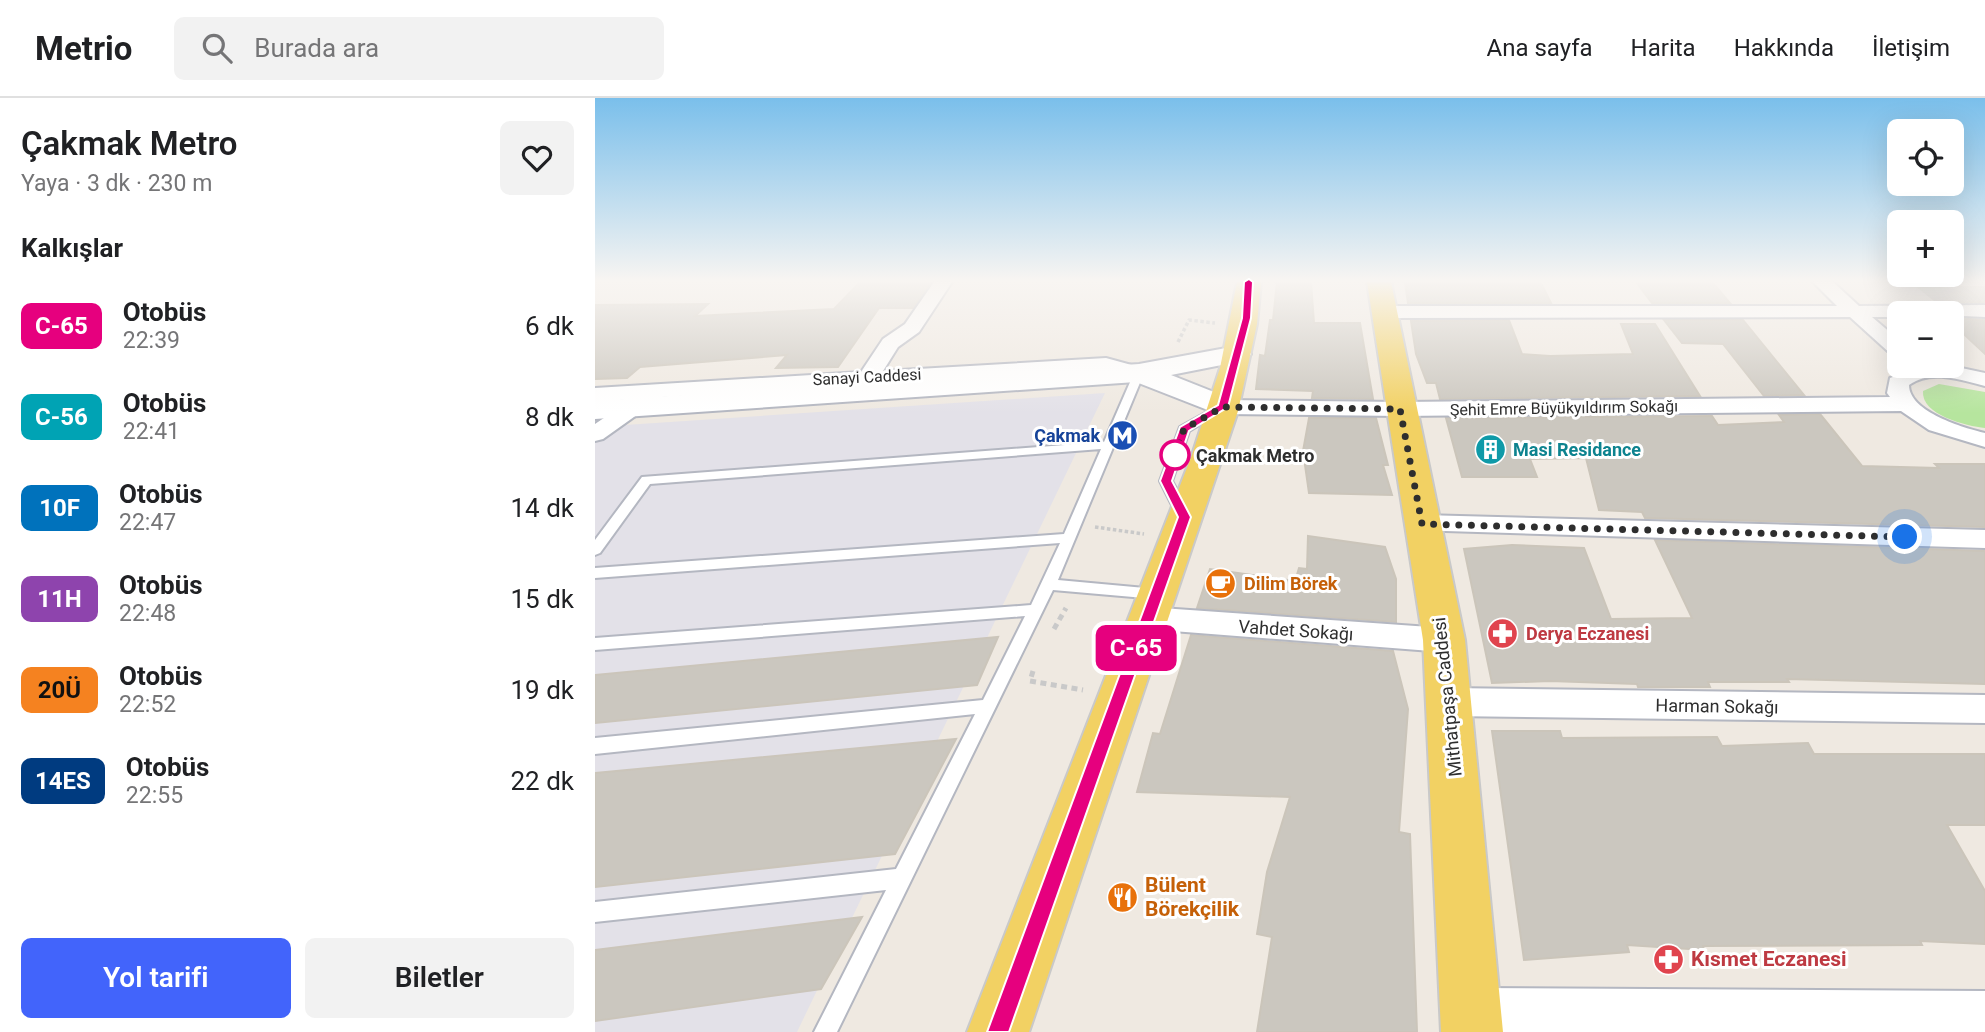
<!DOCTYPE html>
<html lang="tr">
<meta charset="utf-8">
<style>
body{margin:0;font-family:Roboto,sans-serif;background:#f2f2f2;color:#202124;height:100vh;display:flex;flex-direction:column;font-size:26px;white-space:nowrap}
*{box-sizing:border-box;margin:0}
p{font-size:23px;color:#757577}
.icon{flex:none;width:38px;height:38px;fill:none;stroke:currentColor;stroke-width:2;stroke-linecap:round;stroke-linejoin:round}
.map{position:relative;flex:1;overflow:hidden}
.drawer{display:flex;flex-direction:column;background:#fff;width:595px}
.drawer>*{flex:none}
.badge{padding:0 14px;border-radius:10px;font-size:24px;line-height:46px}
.controls{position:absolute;left:1292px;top:21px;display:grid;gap:14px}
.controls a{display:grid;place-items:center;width:77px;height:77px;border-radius:10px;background:#fff;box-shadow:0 7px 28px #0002;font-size:35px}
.you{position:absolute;width:35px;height:35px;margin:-18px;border:5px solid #fff;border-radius:50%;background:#1a73e8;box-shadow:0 0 0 10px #1a73e833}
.map>.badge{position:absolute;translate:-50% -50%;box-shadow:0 0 0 4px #fff}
h2{padding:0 21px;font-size:26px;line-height:63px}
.round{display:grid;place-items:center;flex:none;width:74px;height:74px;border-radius:10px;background:#f2f2f2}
.summary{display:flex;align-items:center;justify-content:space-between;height:119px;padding:0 21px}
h1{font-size:33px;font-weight:600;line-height:52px}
.primary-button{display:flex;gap:14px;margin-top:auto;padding:14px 21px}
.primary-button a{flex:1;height:80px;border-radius:10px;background:#4264fb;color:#fff;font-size:28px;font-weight:600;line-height:80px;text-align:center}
.primary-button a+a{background:#f2f2f2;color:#202124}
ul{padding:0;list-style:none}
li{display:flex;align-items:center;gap:21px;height:91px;padding:0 21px}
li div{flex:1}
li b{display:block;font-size:26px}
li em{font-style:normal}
li .badge{min-width:77px;font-weight:700;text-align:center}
header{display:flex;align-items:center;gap:42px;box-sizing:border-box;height:98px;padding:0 35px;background:#fff;border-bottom:2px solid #e0e0e0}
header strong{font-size:33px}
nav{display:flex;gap:38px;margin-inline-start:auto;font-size:24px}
.search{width:490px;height:63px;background:#f2f2f2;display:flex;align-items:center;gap:18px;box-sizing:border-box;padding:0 24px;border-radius:10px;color:#757577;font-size:26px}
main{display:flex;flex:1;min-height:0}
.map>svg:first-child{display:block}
</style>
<header>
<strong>Metrio</strong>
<div class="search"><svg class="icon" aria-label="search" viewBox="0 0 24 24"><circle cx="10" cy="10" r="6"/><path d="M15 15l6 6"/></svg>Burada ara</div>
<nav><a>Ana sayfa</a><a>Harita</a><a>Hakkında</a><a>İletişim</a></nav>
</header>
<main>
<section class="drawer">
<div class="summary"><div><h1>Çakmak Metro</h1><p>Yaya · 3 dk · 230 m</p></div><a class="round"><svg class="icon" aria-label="heart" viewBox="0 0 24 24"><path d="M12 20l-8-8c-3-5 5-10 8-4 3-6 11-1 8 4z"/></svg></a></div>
<h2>Kalkışlar</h2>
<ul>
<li><span class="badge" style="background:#e6007e;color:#fff">C-65</span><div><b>Otobüs</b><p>22:39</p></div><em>6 dk</em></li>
<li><span class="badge" style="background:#00a3b4;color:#fff">C-56</span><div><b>Otobüs</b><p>22:41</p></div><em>8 dk</em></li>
<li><span class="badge" style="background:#0072bc;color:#fff">10F</span><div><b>Otobüs</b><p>22:47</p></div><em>14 dk</em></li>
<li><span class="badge" style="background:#8e44ad;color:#fff">11H</span><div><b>Otobüs</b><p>22:48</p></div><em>15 dk</em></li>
<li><span class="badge" style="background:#f58220;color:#111">20Ü</span><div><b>Otobüs</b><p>22:52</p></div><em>19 dk</em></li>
<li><span class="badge" style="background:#003b80;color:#fff">14ES</span><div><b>Otobüs</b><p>22:55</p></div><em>22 dk</em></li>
</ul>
<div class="primary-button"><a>Yol tarifi</a><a>Biletler</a></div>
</section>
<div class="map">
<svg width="1390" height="934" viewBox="0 0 1390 934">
<rect width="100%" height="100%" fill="#efe9e1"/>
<polygon fill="#e3e1e8" points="510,295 202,934 0,934 0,329"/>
<path fill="#b6e59e" d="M 1344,286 L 1390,294 L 1390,330 C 1371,328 1326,317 1328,293 Z"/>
<g fill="#cbc7bf" stroke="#cbc5ba" stroke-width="2">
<polygon points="265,184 336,184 318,210 284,210 243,269 181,270 192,257 45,269 32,280 0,281 0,207 113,206 100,218 239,211"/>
<polygon points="682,184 716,184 719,225 765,225 778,301 717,300 718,293 661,291 665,257 670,258 675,222 678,222"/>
<polygon points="865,184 946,185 956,205 813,205 810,185"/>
<polygon points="1041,184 1117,184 1135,205 1057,205"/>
<polygon points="1323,189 1390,189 1390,204 1343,205"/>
<polygon points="1356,220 1390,222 1390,256 1356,224"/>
<polygon points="914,222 927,256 955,258 1038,256 1026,226 1060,226 1105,298 845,301 841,285 832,285 821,256 816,223"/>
<polygon points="1069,222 1148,222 1209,297 1169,298 1128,246 1087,245"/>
<polygon points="1225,316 1267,368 1344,370 1340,366 1390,366 1390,429 1050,420 1047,414 1004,412 991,360 935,361 942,379 867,379 851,320 1117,318 1123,327 1189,324 1184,317"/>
<polygon points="714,320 781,320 793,367 788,367 797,397 714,395 708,353"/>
<polygon points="713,438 790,449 801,481 801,524 602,510 615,471 700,483 704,470 712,471"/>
<polygon points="1060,442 1390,453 1390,586 1192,581 1194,584 1113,584 1115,589 1043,589 1042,586 955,583 897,585 869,451 917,447 989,450 1016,521 1097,520"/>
<polygon points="596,537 798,553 813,611 804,734 815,736 822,934 662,934 677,839 662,836 672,774 695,699 542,694 558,635 565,636"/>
<polygon points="403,539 382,587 0,625 0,577"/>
<polygon points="897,633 965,633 967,640 1122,639 1127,648 1213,645 1219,656 1390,656 1390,727 1352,727 1390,793 1390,846 1325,843 1327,847 1108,848 1109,852 1032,847 1034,854 929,862"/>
<polygon points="361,641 300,756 0,789 0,675"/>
<polygon points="267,819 226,891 0,923 0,852"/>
</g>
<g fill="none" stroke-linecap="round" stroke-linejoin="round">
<defs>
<g id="lane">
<polygon points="544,272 549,275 463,482 561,491 566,492 568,496 566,500 561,501 458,492 242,934 219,934 291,792 0,824 0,804 301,771 380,616 0,656 0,640 388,602 430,518 0,552 0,540 436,507 465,445 0,480 0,470 469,436 506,351 55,386 5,455 0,457 0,442 47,379 509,344 539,275"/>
<polygon points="623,308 629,311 627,313 594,333 577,383 596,418 594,421 584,421 565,383 585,329"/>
</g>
<g id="street">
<polygon points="339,184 357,184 324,234 303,249 288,273 511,260 551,271 555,275 544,281 510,272 67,299 8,341 0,343 0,326 37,301 0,304 0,290 266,274 288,241 310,226"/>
<polygon points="1218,184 1238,184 1264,208 1390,207 1390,219 1304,215 1304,219 1277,219 1304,242 1304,259 1297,257 1255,219 787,220 778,214 787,208 1242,208"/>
<path d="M 1328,268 L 1357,268 L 1390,275 L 1390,288 C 1366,282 1336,271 1314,287 C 1314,314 1369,330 1390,335 L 1390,349 L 1334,332 L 1306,313 L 805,318 L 628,316 L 617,309 L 628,302 L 805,304 L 1295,299 L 1292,295 L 1295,280 Z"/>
<polygon points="827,417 1390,432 1390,450 818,432 814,426 818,420"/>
<polygon points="552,509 849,530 860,534 864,542 860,550 849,554 552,531 541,528 537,520 541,512"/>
<polygon points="854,590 1390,597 1390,625 854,618 842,614 838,604 842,594"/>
</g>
<g id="secondary">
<polygon points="642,248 652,250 656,256 652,262 576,277 639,302 643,309 639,316 628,318 541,284 0,321 0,303 544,266"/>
<polygon points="877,890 1390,893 1390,934 852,934 847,920 855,898"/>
</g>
<g id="primary">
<polygon points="642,184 666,184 662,226 643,313 434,934 372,934 597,357 625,270"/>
<polygon points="772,184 796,184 870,542 908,934 846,934 828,542"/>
</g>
</defs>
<use href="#lane" stroke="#b4b7c1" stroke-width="4"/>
<use href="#street" stroke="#b4b7c1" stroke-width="4"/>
<use href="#secondary" stroke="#b4b7c1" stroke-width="4"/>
<use href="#primary" stroke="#c9c9c9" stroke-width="4"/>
<g stroke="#c9c9c9" stroke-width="3.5" stroke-dasharray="3.5 2.5" stroke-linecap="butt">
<polyline points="583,244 594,222 620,225"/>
<polyline points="500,429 549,436"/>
</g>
<g stroke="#c9c9c9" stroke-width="5" stroke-dasharray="6 4.5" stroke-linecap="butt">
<polyline points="459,531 471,510"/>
<polyline points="438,573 435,583 488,592"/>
</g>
<use href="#lane" fill="#fff" fill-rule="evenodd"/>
<use href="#street" fill="#fff" fill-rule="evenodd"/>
<use href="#secondary" fill="#fff" fill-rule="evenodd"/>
<use href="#primary" fill="#f2d163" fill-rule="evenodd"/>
</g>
<linearGradient id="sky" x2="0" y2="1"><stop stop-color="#7abfeb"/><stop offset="0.58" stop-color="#f8f5f2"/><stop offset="1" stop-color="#f8f5f2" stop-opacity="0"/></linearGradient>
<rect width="1390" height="315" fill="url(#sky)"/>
<polygon fill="#e6007e" stroke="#fff" stroke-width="2" points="654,181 658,184 656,220 633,309 594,333 577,383 596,419 414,934 392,934 583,419 565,383 585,329 623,307 647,220 649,184"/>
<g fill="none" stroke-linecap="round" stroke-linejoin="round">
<polyline stroke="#2e2e2e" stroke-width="7" stroke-dasharray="0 12.6" points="580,357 589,331 628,309 805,311 827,426 1310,439"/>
</g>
<defs>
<symbol id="metro-disc" viewBox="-11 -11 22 22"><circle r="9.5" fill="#1a4fb4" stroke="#fff"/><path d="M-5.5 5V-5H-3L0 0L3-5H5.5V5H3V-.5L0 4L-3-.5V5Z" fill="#fff"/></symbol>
<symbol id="building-disc" viewBox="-11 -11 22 22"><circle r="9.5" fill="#0f9aa8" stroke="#fff"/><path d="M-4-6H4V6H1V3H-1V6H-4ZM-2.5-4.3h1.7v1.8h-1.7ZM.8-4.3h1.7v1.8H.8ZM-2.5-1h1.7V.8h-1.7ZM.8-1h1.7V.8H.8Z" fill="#fff"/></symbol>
<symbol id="cafe-disc" viewBox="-11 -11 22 22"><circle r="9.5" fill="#e8710a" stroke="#fff"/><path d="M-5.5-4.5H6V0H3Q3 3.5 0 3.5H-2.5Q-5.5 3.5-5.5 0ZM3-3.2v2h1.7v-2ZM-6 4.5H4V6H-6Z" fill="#fff"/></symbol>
<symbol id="pharmacy-disc" viewBox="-11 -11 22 22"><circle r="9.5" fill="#e0444e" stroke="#fff"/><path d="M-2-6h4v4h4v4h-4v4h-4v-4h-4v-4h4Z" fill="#fff"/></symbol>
<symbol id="restaurant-disc" viewBox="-11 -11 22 22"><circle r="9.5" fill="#e8710a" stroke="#fff"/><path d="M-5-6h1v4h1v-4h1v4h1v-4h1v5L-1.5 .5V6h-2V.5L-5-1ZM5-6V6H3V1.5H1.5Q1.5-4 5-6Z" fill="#fff"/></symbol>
</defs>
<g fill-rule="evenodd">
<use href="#metro-disc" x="510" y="320" width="35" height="35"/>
<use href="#building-disc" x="878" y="334" width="35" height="35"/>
<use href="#cafe-disc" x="608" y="468" width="35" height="35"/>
<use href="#pharmacy-disc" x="890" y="518" width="35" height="35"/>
<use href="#restaurant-disc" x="510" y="782" width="35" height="35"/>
<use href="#pharmacy-disc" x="1056" y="844" width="35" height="35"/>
</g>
<circle fill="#fff" stroke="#e6007e" stroke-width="3.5" cx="580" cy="357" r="14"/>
<g text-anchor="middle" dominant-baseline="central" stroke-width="6" stroke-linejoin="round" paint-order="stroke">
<g font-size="16" fill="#2e2e2e" stroke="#fff">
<text transform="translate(272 279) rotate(-3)">Sanayi Caddesi</text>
<text transform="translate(969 310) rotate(-1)">Şehit Emre Büyükyıldırım Sokağı</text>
</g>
<g font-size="18" font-weight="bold" fill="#164399" stroke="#fff" text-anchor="end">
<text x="505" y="337">Çakmak</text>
</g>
<g font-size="18" font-weight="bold" fill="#0d838f" stroke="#fff" text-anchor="start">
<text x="918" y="351">Masi Residance</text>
</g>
<g font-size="18" font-weight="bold" fill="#2e2e2e" stroke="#fff" text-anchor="start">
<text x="601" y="357">Çakmak Metro</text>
</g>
<g font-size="18" font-weight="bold" fill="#c56008" stroke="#fff" text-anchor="start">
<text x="649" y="485">Dilim Börek</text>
</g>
<g font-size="18" fill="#2e2e2e" stroke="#fff">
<text transform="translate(701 532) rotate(4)">Vahdet Sokağı</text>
<text transform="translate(852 599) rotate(-96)">Mithatpaşa Caddesi</text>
<text transform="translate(1122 608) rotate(1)">Harman Sokağı</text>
</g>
<g font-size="18" font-weight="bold" fill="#be3a42" stroke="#fff" text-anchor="start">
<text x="931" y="535">Derya Eczanesi</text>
</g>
<g font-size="21" font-weight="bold" fill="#c56008" stroke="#fff" text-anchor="start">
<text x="550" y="787">Bülent<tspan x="550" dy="24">Börekçilik</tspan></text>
</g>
<g font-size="21" font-weight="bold" fill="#be3a42" stroke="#fff" text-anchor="start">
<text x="1096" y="861">Kısmet Eczanesi</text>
</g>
</g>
</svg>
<div class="controls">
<a><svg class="icon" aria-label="locate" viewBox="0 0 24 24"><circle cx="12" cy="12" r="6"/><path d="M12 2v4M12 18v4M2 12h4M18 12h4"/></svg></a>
<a>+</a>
<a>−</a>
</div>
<div class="you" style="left:1310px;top:439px"></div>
<b class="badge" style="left:541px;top:550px;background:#e6007e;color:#fff">C-65</b>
</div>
</main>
